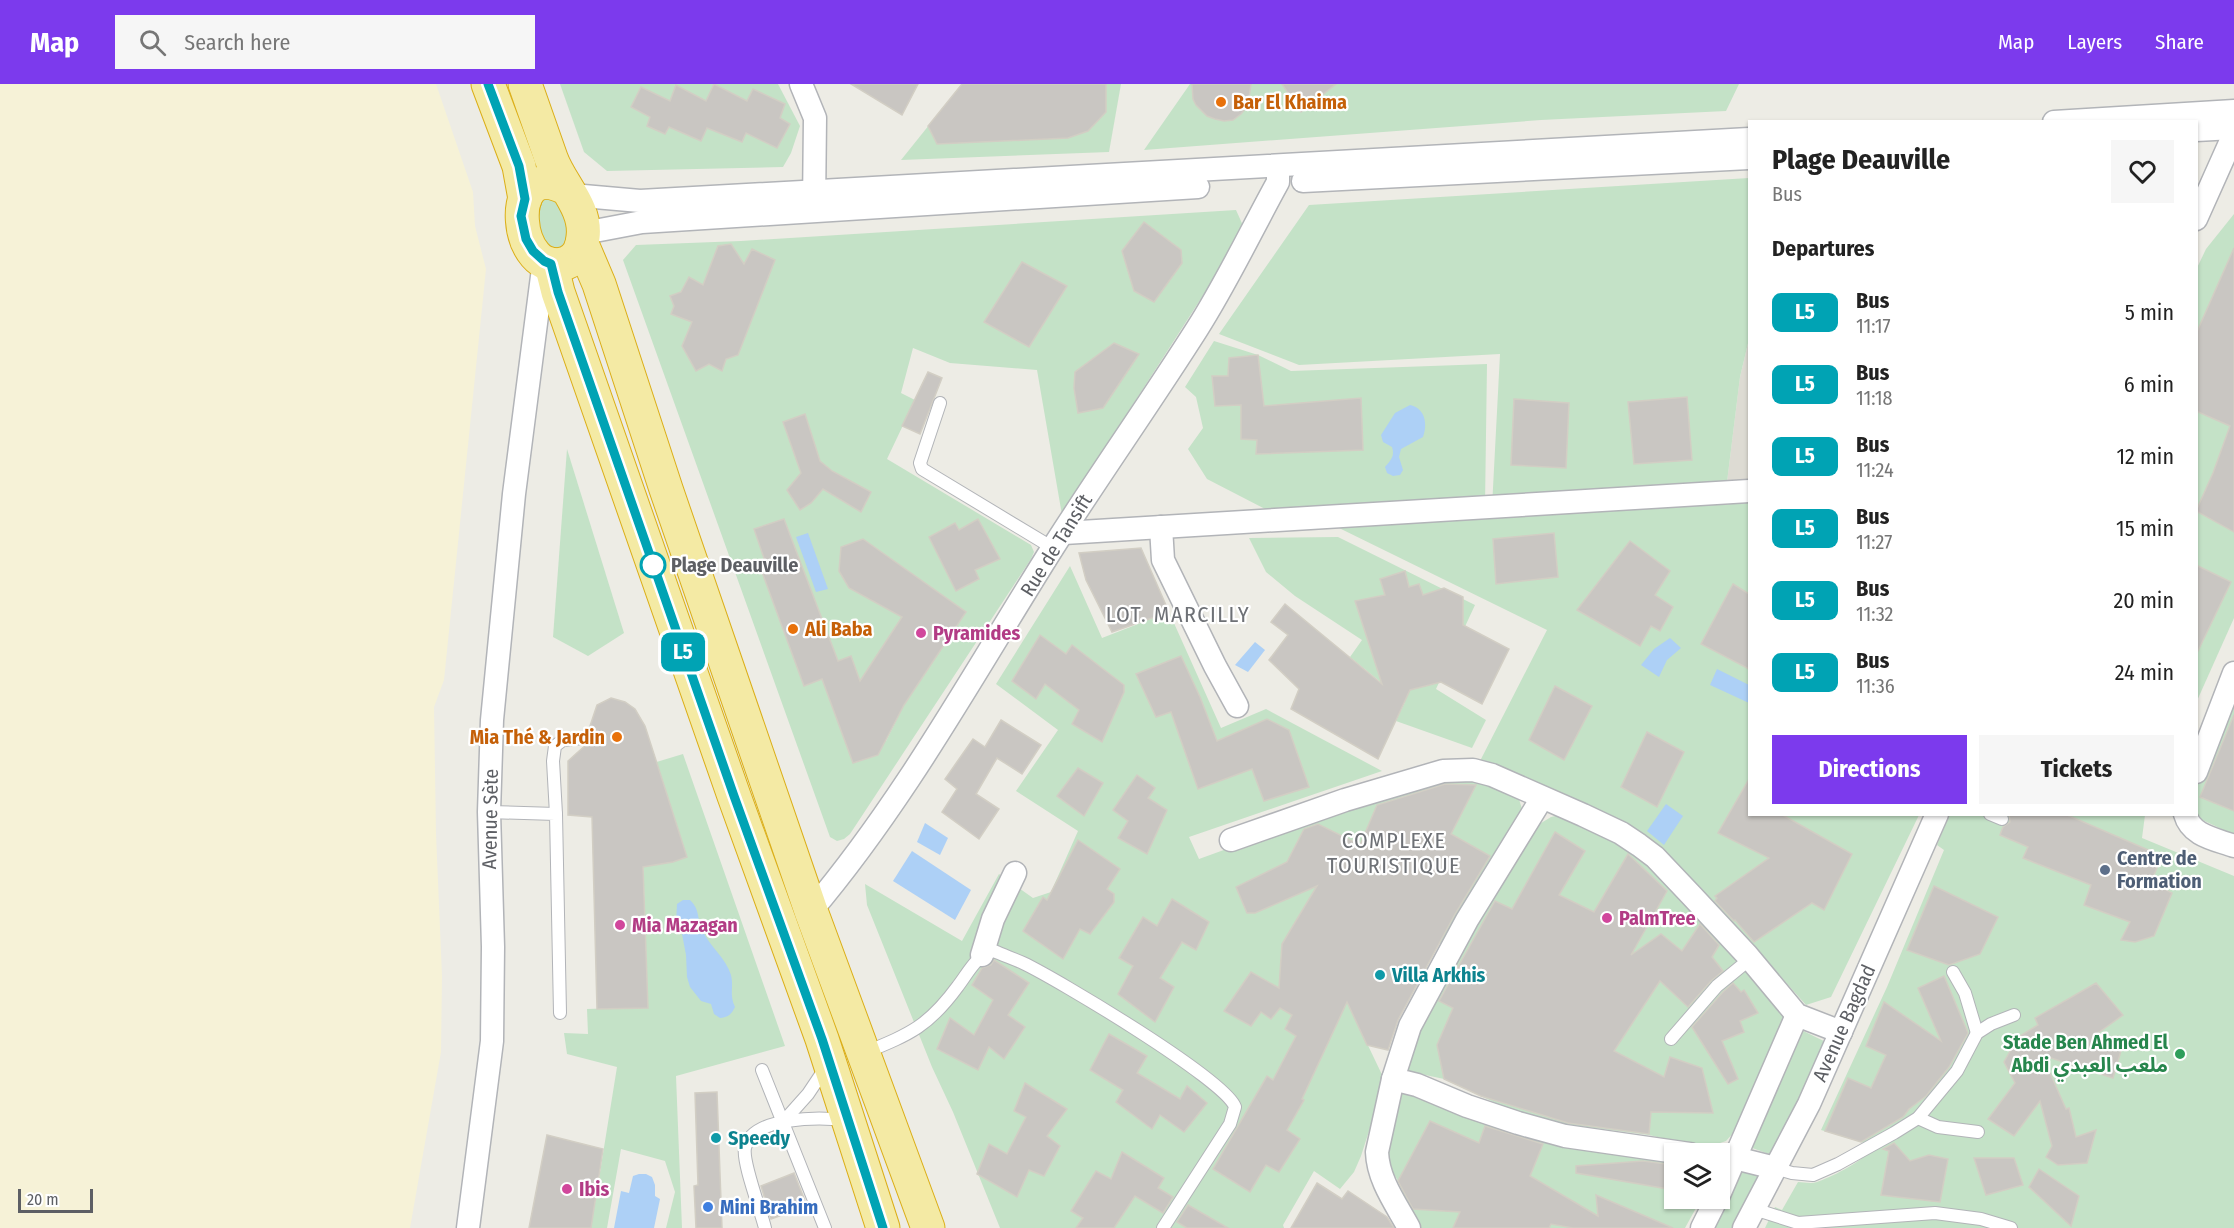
<!DOCTYPE html>
<meta charset="utf-8">
<style>
body{margin:0;font-family:"Fira Sans Condensed","Noto Sans Arabic",sans-serif;background:#f6f6f6;color:#222;height:100vh;display:flex;flex-direction:column;font-size:22px;white-space:nowrap}
*{box-sizing:border-box;margin:0}
p{font-size:20px;color:#767676}
.icon{flex:none;width:33px;height:33px;fill:none;stroke:currentColor;stroke-width:2;stroke-linecap:round;stroke-linejoin:round}
.map{position:relative;flex:1;overflow:hidden}
.drawer{position:absolute;left:1748px;top:36px;width:450px;height:696px;display:flex;flex-direction:column;background:#fff;border-radius:0px;box-shadow:0 2px 4px #0004}
.drawer>*{flex:none}
.badge{padding:0 12px;border-radius:9px;font-size:21px;line-height:39px}
.tools{position:absolute;left:1664px;top:1059px;display:grid;gap:12px}
.tools a{display:grid;place-items:center;width:66px;height:66px;border-radius:0px;background:#fff;box-shadow:0 2px 4px #0004;font-size:30px}
.scale{position:absolute;left:18px;bottom:15px;width:75px;box-sizing:border-box;padding-left:6px;border:3px solid #5d5f64;border-top:0;font-size:16px;line-height:21px;white-space:nowrap;color:#5d5f64;-webkit-text-stroke:4px #fff;paint-order:stroke}
.map>.badge{position:absolute;translate:-50% -50%;box-shadow:0 0 0 3px #fff}
h2{padding:0 24px;font-size:22px;line-height:54px}
.round{display:grid;place-items:center;flex:none;width:63px;height:63px;border-radius:0px;background:#f6f6f6}
.summary{display:flex;align-items:center;justify-content:space-between;height:102px;padding:0 24px}
h1{font-size:28px;font-weight:700;line-height:45px}
.button{display:flex;gap:12px;margin-top:auto;padding:12px 24px}
.button a{flex:1;height:69px;border-radius:0px;background:#7c3aed;color:#fff;font-size:24px;font-weight:700;line-height:69px;text-align:center}
.button a+a{background:#f6f6f6;color:#222}
ul{padding:0;list-style:none}
li{display:flex;align-items:center;gap:18px;height:72px;padding:0 24px}
li div{flex:1}
li b{display:block;font-size:22px}
li em{font-style:normal}
li .badge{min-width:66px;font-weight:700;text-align:center}
header{display:flex;align-items:center;gap:36px;box-sizing:border-box;height:84px;padding:0 30px;background:#7c3aed;color:#fff}
header strong{font-size:28px}
nav{display:flex;gap:33px;margin-inline-start:auto;font-size:21px}
.search{width:420px;height:54px;background:#f6f6f6;display:flex;align-items:center;gap:15px;box-sizing:border-box;padding:0 21px;border-radius:0px;color:#767676;font-size:22px}
.map>svg:first-child{display:block}
</style>
<header>
<strong>Map</strong>
<div class="search"><svg class="icon" aria-label="search" viewBox="0 0 24 24"><circle cx="10" cy="10" r="6"/><path d="M15 15l6 6"/></svg>Search here</div>
<nav><a>Map</a><a>Layers</a><a>Share</a></nav>
</header>
<div class="map">
<svg width="2234" height="1144" viewBox="0 0 2234 1144">
<rect width="100%" height="100%" fill="#edece5"/>
<polygon fill="#dddbd3" points="1749,255 1749,398 1727,398 1740,293"/>
<g fill="#c4e2c7" fill-rule="evenodd">
<polygon points="560,0 778,0 800,42 791,69 783,83 607,87 584,68"/>
<polygon points="962,0 1121,0 1109,68 901,76"/>
<polygon points="1190,0 1739,0 1726,27 1541,36 1144,66"/>
<polygon points="1749,94 1749,255 1740,293 1727,398 1492,423 1500,270 1299,281 1219,250 1309,121"/>
<polygon points="556,108 575,156 550,171 532,123"/>
<path d="M 1236,126 L 1245,146 L 1062,431 L 1037,286 L 950,279 L 913,264 L 901,309 L 915,316 L 887,375 L 1031,461 L 1034,468 L 1031,475 L 850,750 L 844,755 L 837,757 L 830,753 L 623,176 L 636,161 L 741,157 ZM 822,595 L 866,618 L 904,621 L 886,657 L 875,659 L 878,671 L 854,679 Z"/>
<polygon points="2234,130 2234,534 2196,619 2196,186 2206,165"/>
<polygon points="1214,257 1258,271 1291,287 1487,280 1485,421 1269,427 1207,395 1188,365 1203,344 1196,313 1185,303"/>
<polygon points="567,365 624,549 588,572 553,553"/>
<polygon points="1749,419 1749,730 1919,731 1831,913 1806,921 1701,804 1635,745 1480,677 1547,546 1337,443"/>
<polygon points="1338,453 1475,521 1436,605 1486,636 1472,664 1396,637 1405,618 1350,573 1362,556 1295,512 1266,488 1249,454"/>
<polygon points="1070,482 1102,554 1169,528 1221,644 1266,625 1382,687 1189,753 1199,775 1309,735 1389,711 1465,693 1517,709 1523,728 1442,860 1328,798 1315,806 1282,860 1331,884 1385,997 1361,1072 1354,1088 1340,1105 1314,1087 1283,1141 1284,1144 1000,1144 953,1028 932,983 867,821 865,800 962,857 999,790 1033,814 1051,808 1078,747 1016,707 1058,646 996,600"/>
<polygon points="2234,614 2234,751 2192,731 2196,730 2196,702"/>
<polygon points="683,670 785,962 676,992 682,1144 666,1144 675,1108 665,1077 621,1065 607,1144 591,1144 617,983 567,970 564,949 588,950 587,925 648,923 640,683"/>
<polygon points="1560,731 1634,767 1788,930 1735,1047 1726,1057 1714,1061 1696,1062 1649,1051 1556,1039 1515,1028 1444,995 1407,987 1404,974 1528,747 1551,733"/>
<path d="M 1949,731 L 2145,731 L 2142,754 L 2234,792 L 2234,1144 L 1765,1144 L 1775,1123 L 1782,1126 L 1798,1098 C 1804,1098 1811,1100 1817,1098 C 1829,1094 1862,1078 1868,1068 L 1864,1059 L 1821,1046 L 1887,903 L 1944,766 L 1937,761 Z"/>
<polygon points="1795,943 1830,960 1777,1073 1744,1061"/>
<polygon points="1406,1008 1674,1076 1674,1114 1701,1115 1685,1144 1418,1144 1398,1097 1388,1080 1386,1058 1398,1010"/>
<polygon points="1744,1085 1764,1091 1737,1144 1714,1144"/>
</g>
<polygon fill="#f6f2d7" points="0,0 436,0 473,108 475,142 486,185 444,596 434,623 436,750 442,892 441,968 410,1144 0,1144"/>
<g fill="#add0f6">
<path d="M 1410,321 C 1425,324 1428,340 1423,353 L 1401,365 L 1399,373 L 1403,386 L 1400,391 L 1393,392 L 1387,389 L 1385,383 C 1391,376 1395,372 1392,363 L 1383,358 L 1381,351 L 1395,329 Z"/>
<polygon points="808,449 828,505 816,508 796,453"/>
<polygon points="1670,554 1681,564 1667,576 1659,593 1641,581 1654,565"/>
<polygon points="1255,558 1265,566 1248,588 1235,581"/>
<polygon points="1717,585 1749,601 1749,619 1710,601"/>
<polygon points="1666,720 1683,732 1664,761 1647,747"/>
<polygon points="925,739 948,754 940,771 917,758"/>
<polygon points="912,767 971,806 955,836 893,797"/>
<path d="M 683,816 L 690,816 C 700,825 697,835 702,846 C 710,863 726,874 731,891 C 734,903 729,910 735,923 C 731,931 728,933 720,934 L 714,930 L 711,920 L 701,917 L 690,903 L 687,893 L 686,871 L 682,850 L 676,839 L 677,820 Z"/>
<polygon points="639,1090 646,1090 652,1093 655,1101 655,1112 660,1115 654,1144 614,1144 621,1107 629,1109 633,1092"/>
</g>
<g fill="#c9c6c2" stroke="#d2cec4" stroke-width="1.5">
<polygon points="714,0 747,17 753,5 785,20 780,34 790,40 777,64 746,49 742,58 707,44 701,57 669,43 665,50 647,42 650,33 631,23 641,3 670,17 676,1 706,17"/>
<polygon points="851,0 918,0 902,31"/>
<polygon points="962,0 1106,0 1106,28 1088,47 1068,54 937,60 928,42"/>
<polygon points="1192,0 1251,0 1248,21 1241,30 1233,36 1224,37 1215,35 1207,32 1196,21 1193,15"/>
<polygon points="1282,0 1336,0 1301,28"/>
<polygon points="1144,138 1181,166 1182,179 1154,218 1134,207 1122,167"/>
<polygon points="731,160 744,180 752,165 775,176 738,271 726,275 722,287 709,280 696,287 682,262 692,238 671,230 674,222 670,212 681,208 689,193 703,201 718,162"/>
<polygon points="2234,164 2234,448 2196,427 2213,389 2230,342 2196,327 2196,250"/>
<polygon points="1022,178 1067,202 1029,263 984,238"/>
<polygon points="1114,259 1139,270 1103,324 1078,329 1074,304 1075,288"/>
<polygon points="1258,271 1264,322 1361,314 1363,366 1256,370 1257,356 1241,355 1241,321 1215,322 1212,292 1228,292 1229,274"/>
<polygon points="928,288 942,294 920,350 902,342"/>
<polygon points="1687,313 1692,376 1634,380 1628,318"/>
<polygon points="1514,315 1569,319 1566,384 1511,381"/>
<polygon points="805,330 820,377 832,387 871,408 861,428 823,405 811,419 800,426 787,406 801,389 783,338"/>
<polygon points="784,435 838,577 851,572 860,597 902,533 849,504 839,487 841,463 863,455 966,528 904,621 878,671 853,679 822,595 804,602 762,488 768,486 754,445"/>
<polygon points="978,435 1000,475 975,486 979,495 956,507 929,453 955,439 959,446"/>
<polygon points="1554,449 1558,493 1496,500 1493,455"/>
<polygon points="1630,457 1670,487 1655,511 1673,523 1660,547 1651,542 1640,562 1577,526"/>
<polygon points="1141,464 1169,528 1112,548 1086,496 1079,469"/>
<polygon points="2196,481 2231,498 2196,571"/>
<polygon points="1405,487 1409,503 1419,500 1423,511 1444,504 1463,513 1463,541 1509,565 1482,620 1441,598 1410,606 1378,675 1291,625 1299,605 1269,576 1288,551 1271,538 1285,520 1382,600 1355,517 1385,511 1380,495"/>
<polygon points="1733,500 1749,510 1749,585 1701,560"/>
<polygon points="1040,551 1066,570 1072,561 1124,601 1124,608 1102,658 1072,640 1079,626 1045,600 1036,615 1012,597"/>
<polygon points="1181,572 1200,613 1217,657 1267,635 1289,646 1309,703 1264,717 1252,685 1198,705 1171,628 1156,633 1136,590"/>
<polygon points="1555,602 1592,622 1564,676 1529,656"/>
<polygon points="611,614 625,618 635,625 645,642 687,773 673,778 643,783 648,924 597,925 592,733 568,731 568,677 589,658 590,653 588,648 597,621"/>
<polygon points="2234,631 2234,727 2200,713"/>
<polygon points="1001,636 1041,661 1022,690 997,674 976,710 999,725 979,755 942,728 957,705 945,695 973,655 985,663"/>
<polygon points="1647,648 1684,668 1657,723 1621,703"/>
<polygon points="1078,684 1103,699 1084,732 1057,712"/>
<polygon points="1137,691 1155,704 1148,714 1167,726 1147,770 1118,754 1128,737 1113,726"/>
<polygon points="1749,695 1749,730 1781,730 1852,770 1824,826 1812,819 1754,858 1735,836 1734,837 1715,817 1717,814 1715,812 1769,774 1718,749"/>
<polygon points="1445,700 1476,701 1451,750 1490,772 1455,830 1398,936 1388,966 1367,961 1347,918 1302,1015 1304,1016 1287,1046 1300,1055 1279,1088 1266,1081 1250,1108 1213,1085 1267,992 1273,996 1296,952 1285,945 1292,931 1280,924 1271,935 1261,928 1251,942 1224,927 1251,888 1279,904 1282,860 1317,802 1255,829 1247,829 1236,803 1287,778 1304,745 1318,740 1360,761 1377,721"/>
<polygon points="2009,730 2065,730 2162,772 2151,798 2172,809 2154,852 2135,858 2121,856 2130,838 2084,821 2091,801 2023,774 2028,763 2000,751 2003,743 2010,738"/>
<polygon points="1555,748 1585,767 1559,811 1594,828 1628,770 1667,807 1631,871 1661,850 1682,867 1700,840 1719,861 1712,873 1723,887 1711,897 1688,923 1660,897 1614,967 1664,993 1670,973 1702,984 1713,1029 1651,1028 1649,1050 1568,1039 1481,1012 1444,995 1437,961 1453,924 1439,917 1495,817 1512,825"/>
<polygon points="1078,756 1120,785 1107,805 1114,810 1114,818 1090,850 1080,845 1063,875 1023,847 1043,813 1047,816"/>
<polygon points="1934,802 1998,833 1980,870 1949,881 1907,866"/>
<polygon points="1172,815 1209,838 1196,866 1182,858 1160,894 1174,903 1155,938 1118,910 1133,882 1119,874 1143,833 1157,842"/>
<polygon points="994,876 1029,899 1008,931 1025,943 1004,975 989,963 978,986 937,965 950,934 974,951 993,916 972,901 982,884 991,881"/>
<polygon points="1944,892 1968,949 1949,983 1926,1012 1909,1025 1903,1033 1861,1058 1825,1047 1848,994 1871,1004 1886,971 1866,962 1884,918 1941,957 1918,904"/>
<polygon points="1733,899 1741,908 1744,906 1758,929 1740,937 1744,948 1722,957 1738,995 1728,1000 1692,943 1723,908"/>
<polygon points="2096,899 2123,931 2094,952 2123,960 2113,994 2042,971 2066,1025 2069,1024 2076,1053 2096,1046 2087,1079 2058,1081 2046,1073 2052,1062 2040,1017 2014,1052 1988,1035 2015,999 2004,978 2013,962 2007,960 2038,941 2035,934"/>
<polygon points="1109,950 1147,972 1137,989 1180,1015 1187,1002 1207,1019 1184,1048 1160,1031 1152,1045 1116,1018 1123,1006 1090,986"/>
<polygon points="1025,999 1067,1025 1047,1052 1060,1062 1044,1092 1029,1086 1017,1113 977,1090 989,1060 1007,1070 1026,1033 1014,1027"/>
<polygon points="717,1008 722,1144 696,1144 694,1102 698,1101 695,1009"/>
<polygon points="1430,1037 1479,1059 1485,1042 1543,1060 1530,1092 1598,1132 1596,1111 1673,1144 1573,1144 1551,1140 1549,1144 1453,1144 1460,1128 1413,1125 1398,1097"/>
<polygon points="547,1051 603,1065 591,1144 529,1144"/>
<polygon points="1894,1059 1910,1077 1929,1071 1948,1075 1940,1118 1881,1111 1889,1067 1883,1065"/>
<polygon points="1122,1068 1164,1094 1158,1104 1173,1113 1163,1129 1135,1112 1114,1144 1076,1144 1083,1134 1071,1127 1096,1087 1111,1095"/>
<polygon points="1974,1074 2014,1074 2023,1101 1986,1111"/>
<polygon points="1643,1077 1674,1081 1674,1106 1576,1089 1576,1082"/>
<polygon points="2039,1085 2079,1112 2071,1142 2029,1103"/>
<polygon points="794,1089 807,1122 771,1135 761,1102"/>
<polygon points="1317,1099 1342,1115 1348,1107 1387,1133 1394,1144 1291,1144"/>
<polygon points="1188,1121 1228,1144 1187,1144 1177,1138"/>
</g>
<g fill="none" stroke-linecap="round" stroke-linejoin="round">
<defs>
<g id="service">
<polyline points="940,319 920,379 922,385 1053,464"/>
<polyline points="489,728 556,730 560,929"/>
<polyline points="556,730 553,677 555,662 563,656 582,654"/>
<polyline points="1990,730 2002,735"/>
<polyline points="1953,888 1965,909 1977,949"/>
<polyline points="1671,955 1717,902 1750,875"/>
<path d="M 864,969 C 910,950 928,943 958,902 C 968,889 977,870 994,867 C 1003,871 1014,875 1023,879 C 1057,895 1226,996 1235,1023 L 1230,1040 L 1163,1144"/>
<polyline points="762,986 825,1144"/>
<polyline points="1918,1034 1938,1043 1978,1048"/>
<polyline points="783,1038 808,1010 826,983"/>
<polyline points="1775,1084 1792,1089 1813,1091 1838,1080 1894,1049 1918,1034 1957,987 1977,949 1991,940 2014,931"/>
<polyline points="1754,1125 1798,1139 1935,1129 1981,1135 2011,1144"/>
<path d="M 765,1144 C 761,1127 742,1078 745,1064 C 752,1032 820,1033 845,1036"/>
</g>
<g id="minor">
<polyline points="801,0 815,34 814,122"/>
<polyline points="2054,38 2234,27"/>
<polyline points="2196,46 2234,44"/>
<polyline points="1303,97 1749,74"/>
<polyline points="572,111 640,117 1749,55"/>
<polyline points="2196,135 2234,50"/>
<polyline points="584,149 642,138 1198,103"/>
<polyline points="1161,443 1163,476 1215,582 1237,622"/>
<polyline points="1064,449 1749,407"/>
<polyline points="2196,688 2234,589"/>
<polyline points="1542,714 1467,836 1410,942 1393,995 1417,1001 1467,1022 1518,1039 1565,1052 1690,1070"/>
<path d="M 2185,730 C 2191,752 2215,755 2234,762"/>
<polyline points="1231,756 1345,716 1443,687 1473,686 1492,691 1583,731 1621,749 1639,761 1655,773 1692,812 1747,871 1797,931 1841,948"/>
<path d="M 811,827 C 905,716 975,587 1052,465 C 1099,391 1150,319 1197,245 C 1227,198 1251,147 1278,98 L 1278,83"/>
<polyline points="982,871 993,835 1015,789"/>
<path d="M 1393,995 L 1377,1068 C 1378,1096 1396,1120 1409,1144"/>
<polyline points="1719,1073 1735,1074 1719,1111"/>
<polyline points="1775,1084 1735,1074 1797,931"/>
<polyline points="468,1144 492,957 493,863 489,728 492,636 514,410 544,177"/>
<polyline points="1702,1144 1717,1114"/>
<polyline points="1744,1144 1809,1020 1937,730"/>
</g>
<g id="trunk">
<polyline points="488,0 519,82 525,115"/>
<path d="M 525,0 C 534,25 542,49 551,74 C 560,100 587,124 583,153 C 582,164 577,175 566,179 C 514,198 502,71 565,104"/>
<polyline points="582,160 599,200 666,405 811,827 928,1144"/>
<polyline points="551,180 558,208 734,712 822,955 883,1144"/>
</g>
</defs>
<use href="#service" stroke="#b2b4b8" stroke-width="14"/>
<use href="#minor" stroke="#b2b4b8" stroke-width="25"/>
<use href="#trunk" stroke="#dbae18" stroke-width="35"/>
<use href="#service" stroke="#fff" stroke-width="12"/>
<use href="#minor" stroke="#fff" stroke-width="22"/>
<use href="#trunk" stroke="#f4eaa4" stroke-width="33"/>
</g>
<g fill="none" stroke-linecap="round" stroke-linejoin="round">
<defs>
<polyline id="line" points="488,0 519,82 525,115 521,132 526,155 533,167 544,177 551,180 558,208 734,712 822,955 883,1144"/>
</defs>
<use href="#line" stroke="#fff" stroke-width="14"/>
<use href="#line" stroke="#00a3b4" stroke-width="9"/>
</g>
<g fill="#e8710a" stroke="#fff" stroke-width="2">
<circle cx="1221" cy="18" r="6"/>
<circle cx="793" cy="545" r="6"/>
<circle cx="617" cy="653" r="6"/>
</g>
<circle fill="#fff" stroke="#00a3b4" stroke-width="3" cx="653" cy="481" r="12"/>
<g fill="#d1479c" stroke="#fff" stroke-width="2">
<circle cx="921" cy="549" r="6"/>
<circle cx="1607" cy="834" r="6"/>
<circle cx="620" cy="841" r="6"/>
<circle cx="567" cy="1105" r="6"/>
</g>
<circle fill="#5c6f8a" stroke="#fff" stroke-width="2" cx="2105" cy="786" r="6"/>
<g fill="#0f9aa8" stroke="#fff" stroke-width="2">
<circle cx="1380" cy="891" r="6"/>
<circle cx="716" cy="1054" r="6"/>
</g>
<circle fill="#2e9e5b" stroke="#fff" stroke-width="2" cx="2180" cy="970" r="6"/>
<circle fill="#3f7fe0" stroke="#fff" stroke-width="2" cx="708" cy="1123" r="6"/>
<g text-anchor="middle" dominant-baseline="central" stroke-width="4.5" stroke-linejoin="round" paint-order="stroke">
<g font-size="20" font-weight="bold" fill="#c56008" stroke="#fff" text-anchor="start">
<text x="1233" y="18">Bar El Khaima</text>
<text x="805" y="545">Ali Baba</text>
<text x="605" y="653" text-anchor="end">Mia Thé &amp; Jardin</text>
</g>
<g font-size="20" fill="#5d5f64" stroke="#fff">
<text transform="translate(1056 461) rotate(-58)">Rue de Tansift</text>
<text transform="translate(490 735) rotate(-89)">Avenue Sète</text>
<text transform="translate(1844 939) rotate(-66)">Avenue Bagdad</text>
</g>
<g font-size="20" font-weight="bold" fill="#5d5f64" stroke="#fff" text-anchor="start">
<text x="671" y="481">Plage Deauville</text>
</g>
<g font-size="20" font-weight="bold" fill="#b23c85" stroke="#fff" text-anchor="start">
<text x="933" y="549">Pyramides</text>
<text x="1619" y="834">PalmTree</text>
<text x="632" y="841">Mia Mazagan</text>
<text x="579" y="1105">Ibis</text>
</g>
<g font-size="20" font-weight="bold" fill="#4e5e75" stroke="#fff" text-anchor="start">
<text x="2117" y="774">Centre de<tspan x="2117" dy="23">Formation</tspan></text>
</g>
<g font-size="20" font-weight="bold" fill="#0d838f" stroke="#fff" text-anchor="start">
<text x="1392" y="891">Villa Arkhis</text>
<text x="728" y="1054">Speedy</text>
</g>
<g font-size="20" font-weight="bold" fill="#27864d" stroke="#fff" text-anchor="end">
<text x="2168" y="958">Stade Ben Ahmed El<tspan x="2168" dy="23">Abdi ملعب العبدي</tspan></text>
</g>
<g font-size="20" font-weight="bold" fill="#366cbe" stroke="#fff" text-anchor="start">
<text x="720" y="1123">Mini Brahim</text>
</g>
<g font-size="22" letter-spacing="1.5" fill="#6e7176" stroke="#fff">
<text x="1178" y="530">LOT. MARCILLY</text>
<text x="1394" y="756">COMPLEXE<tspan x="1394" dy="25">TOURISTIQUE</tspan></text>
</g>
</g>
</svg>
<div class="tools">
<a><svg class="icon" aria-label="layers" viewBox="0 0 24 24"><path d="M12 4l9 5-9 5-9-5zM3 14l9 5 9-5"/></svg></a>
</div>
<div class="scale">20 m</div>
<b class="badge" style="left:683px;top:568px;background:#00a3b4;color:#fff">L5</b>
<section class="drawer">
<div class="summary"><div><h1>Plage Deauville</h1><p>Bus</p></div><a class="round"><svg class="icon" aria-label="heart" viewBox="0 0 24 24"><path d="M12 20l-8-8c-3-5 5-10 8-4 3-6 11-1 8 4z"/></svg></a></div>
<h2>Departures</h2>
<ul>
<li><span class="badge" style="background:#00a3b4;color:#fff">L5</span><div><b>Bus</b><p>11:17</p></div><em>5 min</em></li>
<li><span class="badge" style="background:#00a3b4;color:#fff">L5</span><div><b>Bus</b><p>11:18</p></div><em>6 min</em></li>
<li><span class="badge" style="background:#00a3b4;color:#fff">L5</span><div><b>Bus</b><p>11:24</p></div><em>12 min</em></li>
<li><span class="badge" style="background:#00a3b4;color:#fff">L5</span><div><b>Bus</b><p>11:27</p></div><em>15 min</em></li>
<li><span class="badge" style="background:#00a3b4;color:#fff">L5</span><div><b>Bus</b><p>11:32</p></div><em>20 min</em></li>
<li><span class="badge" style="background:#00a3b4;color:#fff">L5</span><div><b>Bus</b><p>11:36</p></div><em>24 min</em></li>
</ul>
<div class="button"><a>Directions</a><a>Tickets</a></div>
</section>
</div>
